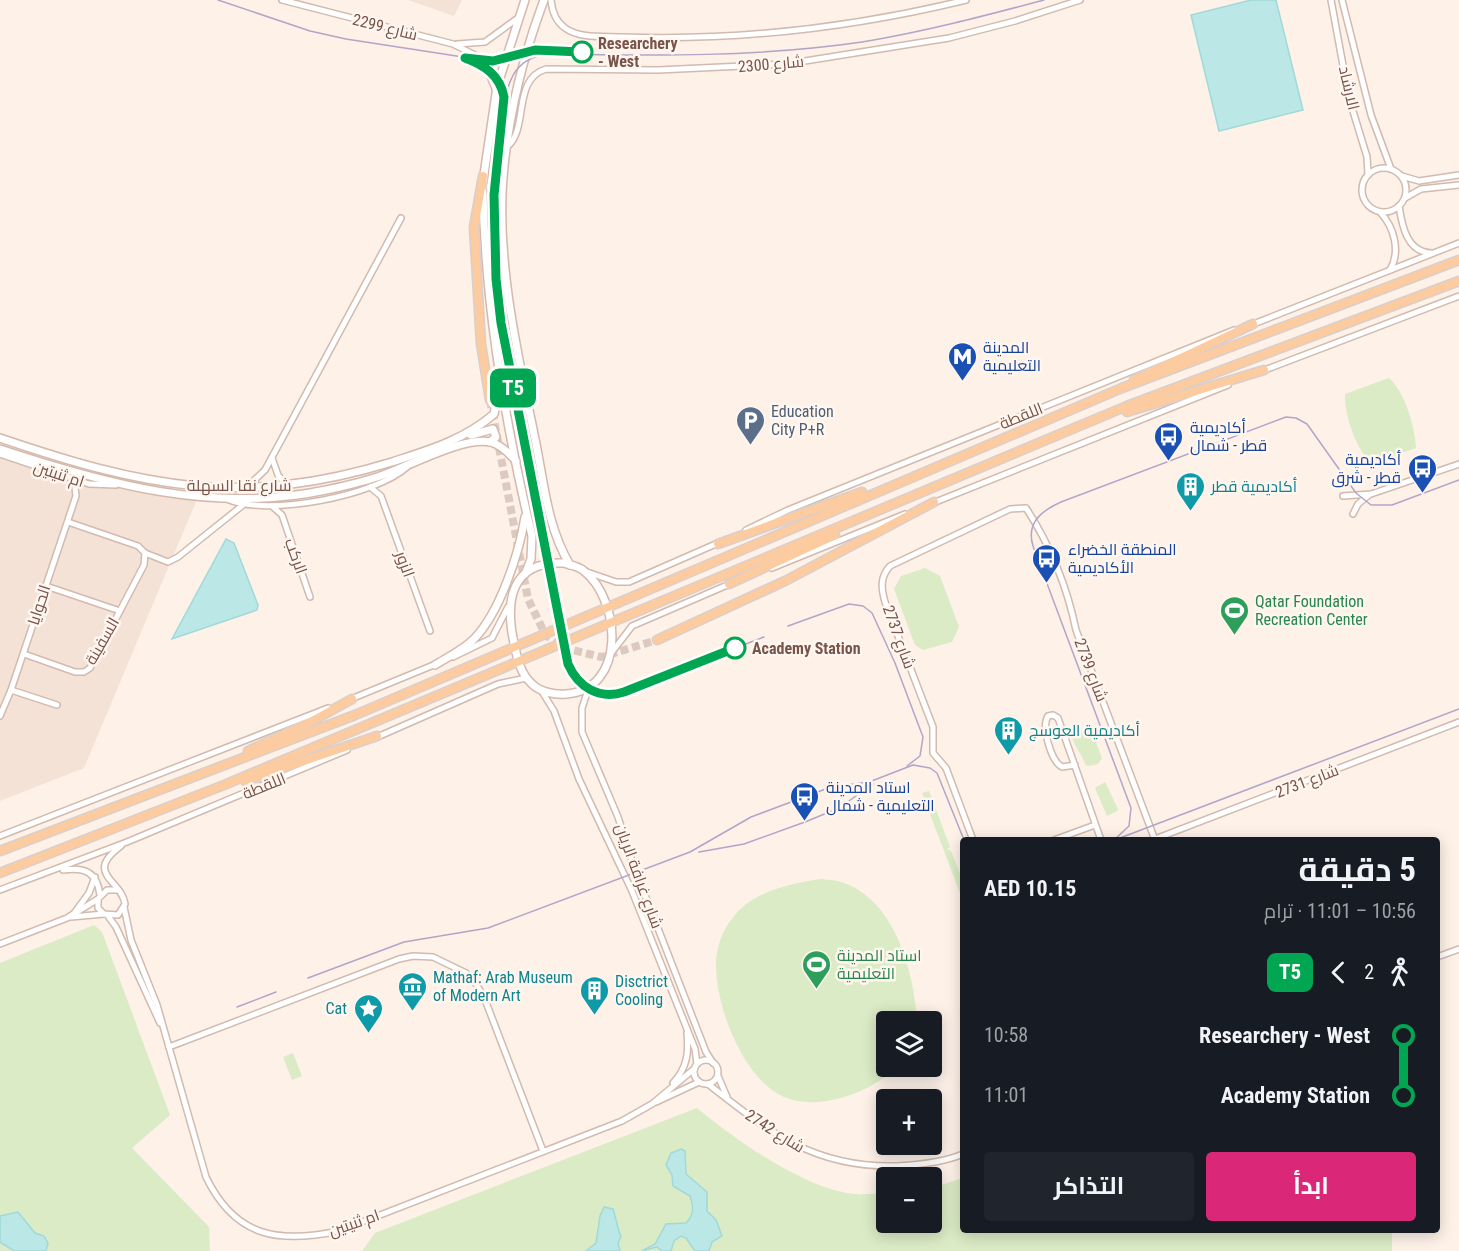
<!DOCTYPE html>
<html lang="ar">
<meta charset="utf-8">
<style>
body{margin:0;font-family:"Roboto Condensed",Cairo,sans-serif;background:#20242c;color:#f1f3f6;direction:rtl;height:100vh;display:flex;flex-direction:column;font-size:22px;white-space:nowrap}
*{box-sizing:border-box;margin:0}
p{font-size:20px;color:#9ea1a6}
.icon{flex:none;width:33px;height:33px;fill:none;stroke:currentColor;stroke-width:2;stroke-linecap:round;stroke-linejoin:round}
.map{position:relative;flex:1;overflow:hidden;direction:ltr}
.drawer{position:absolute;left:960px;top:837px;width:480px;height:396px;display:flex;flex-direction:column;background:#171b24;border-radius:6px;box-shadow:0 3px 15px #0003;direction:rtl}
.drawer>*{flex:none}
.badge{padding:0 12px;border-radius:9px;font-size:21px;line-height:39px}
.buttons{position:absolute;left:876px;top:1011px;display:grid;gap:12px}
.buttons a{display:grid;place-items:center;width:66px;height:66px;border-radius:6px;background:#171b24;box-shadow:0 3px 15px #0003;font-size:30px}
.map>.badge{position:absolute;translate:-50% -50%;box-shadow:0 0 0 3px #fff}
.legs{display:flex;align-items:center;gap:9px;height:66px;padding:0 24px;font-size:20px}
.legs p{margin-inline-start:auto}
.summary{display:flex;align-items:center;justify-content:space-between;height:102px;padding:0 24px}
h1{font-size:33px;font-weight:700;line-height:45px}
.cta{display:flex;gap:12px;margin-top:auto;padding:12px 24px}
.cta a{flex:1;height:69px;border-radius:6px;background:#db2777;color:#fff;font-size:24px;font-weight:700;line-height:69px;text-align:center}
.cta a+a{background:#20242c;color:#f1f3f6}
ul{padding:0 24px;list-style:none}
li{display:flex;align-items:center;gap:21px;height:60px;font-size:22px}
li i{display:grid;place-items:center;width:9px;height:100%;margin:0 8px;background:currentColor}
li i::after{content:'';width:15px;height:15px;margin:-8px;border:4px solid;border-radius:50%;background:#171b24}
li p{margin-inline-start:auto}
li:first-child i{background:linear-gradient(#0000 50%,currentColor 0)}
li:last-child i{background:linear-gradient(currentColor 50%,#0000 0)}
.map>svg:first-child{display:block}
</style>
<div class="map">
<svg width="1459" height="1251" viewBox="0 0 1459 1251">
<rect width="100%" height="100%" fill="#fdf1e8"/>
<g fill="#f5e2d6">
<polygon points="408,0 462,0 454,16"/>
<polygon points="0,433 198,497 84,768 0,801"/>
</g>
<g fill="#dbebc5">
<path d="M 1389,378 C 1406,394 1414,425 1416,448 L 1371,464 C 1356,448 1344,415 1345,394 Z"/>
<polygon points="925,568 940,576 959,627 952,642 923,650 915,645 894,589 901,576"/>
<path d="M 1085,730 L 1092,732 L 1102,758 L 1098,764 L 1088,766 L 1085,764 C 1082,754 1076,749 1072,738 L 1076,734 Z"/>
<polygon points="1105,782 1118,809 1117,811 1107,816 1095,788"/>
<polygon points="929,791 950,847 947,849 951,851 963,881 963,901 922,793"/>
<path d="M 821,879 C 829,880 837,880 844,883 C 895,901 914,972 917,1020 L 886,1022 L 886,1066 L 897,1067 C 872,1092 819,1112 784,1097 C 743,1079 716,1007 716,965 C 716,947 723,928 735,915 C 754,891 793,883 821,879 Z"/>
<polygon points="94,925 102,932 170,1115 132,1148 209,1227 210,1251 0,1251 0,963"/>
<polygon points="293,1053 302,1076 292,1080 283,1057"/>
<path d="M 697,1108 C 734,1139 805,1189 854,1194 C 864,1195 876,1193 886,1193 L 886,1222 L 932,1222 L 932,1188 L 963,1178 L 963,1230 L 1392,1230 L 1392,1251 L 362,1251 L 375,1233 Z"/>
</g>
<g fill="#bbe7e7" stroke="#a1d9d9" stroke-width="1.5">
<polygon points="1251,0 1276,0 1303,110 1219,131 1191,15"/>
<polygon points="226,539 234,543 258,605 257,610 172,639"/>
<path d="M 681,1149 L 685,1151 L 686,1174 L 707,1192 L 707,1211 L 716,1220 L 722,1236 L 712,1242 L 709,1251 L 695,1251 L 686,1238 L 681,1236 L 674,1241 L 671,1251 L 662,1251 L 657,1247 L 642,1251 L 655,1244 L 666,1224 L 686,1223 C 694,1215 694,1207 690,1196 L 673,1186 L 672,1175 L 666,1165 L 671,1153 Z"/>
<path d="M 604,1207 L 613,1209 C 616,1218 617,1227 621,1237 L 618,1243 L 620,1251 L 586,1251 L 596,1243 L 600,1216 Z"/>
<polygon points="18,1212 35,1233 44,1236 48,1243 46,1251 14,1251 0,1242 0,1216"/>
</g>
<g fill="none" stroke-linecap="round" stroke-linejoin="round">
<polyline stroke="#dccac1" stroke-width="8" stroke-dasharray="8 4" stroke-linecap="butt" points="490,400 528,599 545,634 560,647 601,657 657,640"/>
<defs>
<g id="street">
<polyline points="282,0 453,44 483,59 496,91"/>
<path d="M 551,0 C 552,11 555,21 565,28 C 580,39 604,36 622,37 C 737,41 855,27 966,0"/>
<polyline points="1331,0 1349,98 1367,157 1368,175"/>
<polyline points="1342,0 1371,115 1391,169"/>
<polyline points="457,44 485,42 518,18"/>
<path d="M 508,146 C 529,127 512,79 546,69 L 658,70 L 786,64 L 949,38 L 1015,21 L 1080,0"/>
<circle cx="1384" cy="190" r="22"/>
<polyline points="1402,176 1419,181 1459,175"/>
<polyline points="1405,198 1421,189 1459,185"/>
<path d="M 1399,206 C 1402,226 1407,252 1431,253"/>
<path d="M 1380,212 C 1394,227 1401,251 1390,270"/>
<polyline points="1251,325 1459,243"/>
<polyline points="1262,371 1459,296"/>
<polyline points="0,454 89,484 116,485"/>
<polyline points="272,458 278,475 287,486"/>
<polyline points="247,487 265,470 401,218"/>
<polyline points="370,487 381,496 430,631"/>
<polyline points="1343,496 1371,494 1459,464"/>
<path d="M 227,499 C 267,517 375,496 407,467"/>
<polyline points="933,503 1228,385"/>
<polyline points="272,506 282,515 310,597"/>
<polyline points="1353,514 1358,504 1369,495"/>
<polyline points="68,522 138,546 145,553 168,562 178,557 243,505"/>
<polyline points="746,530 788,510 1234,330"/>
<polyline points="772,568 905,514"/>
<polyline points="587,572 616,582 629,582 718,543"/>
<polyline points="46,586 120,611"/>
<polyline points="612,652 632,626 732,583"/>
<polyline points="24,654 75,672 84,672 90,668 144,565 145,553"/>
<polyline points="453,657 492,638 508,607"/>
<polyline points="589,687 582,708 582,732 618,817 633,864 706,1052 713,1063"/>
<polyline points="11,690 57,705"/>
<polyline points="541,690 554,711 579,779 632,891 695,1049 697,1064"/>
<polyline points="351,699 436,664"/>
<polyline points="0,716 11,690 76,496 74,479"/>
<polyline points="375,738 498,684 526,678"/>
<path d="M 1075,765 L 1062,767 C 1051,761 1041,727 1048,716 L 1053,715 L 1058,718 L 1101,840"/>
<polyline points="0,836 328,708"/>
<polyline points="1155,839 1459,722"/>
<path d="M 973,840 L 946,768 L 933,753 L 933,727 L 885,602 C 881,588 880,577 890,566 L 1010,509 L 1026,508 C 1050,545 1067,586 1076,630 L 1155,840"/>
<polyline points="1054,840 1095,825"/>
<path d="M 63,870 C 85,867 97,872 100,895"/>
<polyline points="0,890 127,842 347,750"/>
<path d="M 117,890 L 107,890 L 98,899 L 98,908 L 104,914 L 118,915 L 125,904 C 122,880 83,874 121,846"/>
<path d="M 124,907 L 131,940 L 157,1005 L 206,1177 C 235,1237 278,1244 339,1231 L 622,1121 L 652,1104 L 694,1069"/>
<polyline points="75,912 89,893 95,877"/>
<polyline points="108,916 116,927 160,1023"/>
<polyline points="71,917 104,914"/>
<polyline points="0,944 67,918 98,899"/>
<polyline points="1437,957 1459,949"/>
<polyline points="169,1047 399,959 413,956 433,957 466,973 476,984 484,997 543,1151"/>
<circle cx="706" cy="1072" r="12"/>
<polyline points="718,1076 727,1097"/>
<path d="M 673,1083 C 687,1068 689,1053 687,1033"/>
<path d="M 708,1084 C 769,1132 814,1168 896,1166 C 918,1165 942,1163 963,1154"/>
<polyline points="656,1102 699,1082"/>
</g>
<g id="secondary">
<path d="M 544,0 C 523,56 508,117 503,177 C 496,261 518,356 535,439 C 544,482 547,527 570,565"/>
<polyline points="483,181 497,87 525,0"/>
<path d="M 483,192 C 485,308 505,423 532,536 L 531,559 L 525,574"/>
<polyline points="471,435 493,429 496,437 490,442"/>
<path d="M 0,438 C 144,487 242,508 392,462 C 429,450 464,440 494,414 L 499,390"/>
<path d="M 0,449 C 106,484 214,514 326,490 C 345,486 364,482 383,475 C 410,466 463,436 491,442 C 501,445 509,453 516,461"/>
<path d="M 563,563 C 570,565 578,566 584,571 C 621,600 627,690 566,694 C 555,695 540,692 532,684 C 520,673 517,658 514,643 C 505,602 510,561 563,563 Z"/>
<path d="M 435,665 C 448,657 463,650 474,639 C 500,612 519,554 525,517"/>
</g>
<g id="primary">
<polyline points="483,176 474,227 481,344 490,400"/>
<polyline points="1134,380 1253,324"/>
<polyline points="1127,412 1264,370"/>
<polyline points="718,544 862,492"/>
<polyline points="729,584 835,535"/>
<polyline points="657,640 785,581 934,502"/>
<polyline points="248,751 307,724 352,699"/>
<polyline points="245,781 377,736"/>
<polyline points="0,851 355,715 1122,388 1459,260"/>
<polyline points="0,873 224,785 1127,406 1459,281"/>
</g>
</defs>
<use href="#street" stroke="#d2baaf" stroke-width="8"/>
<use href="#secondary" stroke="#d5b9ad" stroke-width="10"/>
<use href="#primary" stroke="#d9cfcd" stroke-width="11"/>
<use href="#street" stroke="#fff" stroke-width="5"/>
<use href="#secondary" stroke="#fff" stroke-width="7"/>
<use href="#primary" stroke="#fccba0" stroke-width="8"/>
<g stroke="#b2a5c8" stroke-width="1.5">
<polyline points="218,0 310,31 346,39 489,61 537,50"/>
<path d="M 467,62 C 488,68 500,83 501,105"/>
<path d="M 534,497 C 511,372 482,259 501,132 C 506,95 505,57 551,54 C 655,56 759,57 862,42 C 923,32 984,16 1044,0"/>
<polyline points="788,626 849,604 863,606 872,613 895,663 923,737 920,756 907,766"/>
<polyline points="707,659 764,637"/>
<polyline points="1120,838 1459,709"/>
<path d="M 1114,840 L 1129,826 L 1131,808 L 1033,546 C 1026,523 1041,511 1061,502 L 1286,417 L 1296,418 L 1307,424 L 1356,493 L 1371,505 L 1392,505 L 1459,480"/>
<polyline points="699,852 744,844 805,822 839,808 873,784"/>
<polyline points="308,978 404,942 488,928 690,852 751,817 831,787 869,782 913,765 930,768 937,773 964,840"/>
<polyline points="237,1007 276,992"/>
</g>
</g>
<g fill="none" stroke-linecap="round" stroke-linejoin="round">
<defs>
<path id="line-1" d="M 582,52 L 535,50 L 493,61 L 465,58 C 484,65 500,75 504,97 L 494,195 L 496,279 L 501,323 L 568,664 C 578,687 599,700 624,692 L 735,648"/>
</defs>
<use href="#line-1" stroke="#fff" stroke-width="14"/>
<use href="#line-1" stroke="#00a651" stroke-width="9"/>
</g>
<defs>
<symbol id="metro-pin" viewBox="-11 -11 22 30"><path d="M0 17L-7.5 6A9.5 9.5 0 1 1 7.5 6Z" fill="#1a4fb4" stroke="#fff6ef"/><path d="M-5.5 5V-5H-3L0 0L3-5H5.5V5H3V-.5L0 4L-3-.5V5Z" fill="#fff"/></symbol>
<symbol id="parking-pin" viewBox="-11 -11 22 30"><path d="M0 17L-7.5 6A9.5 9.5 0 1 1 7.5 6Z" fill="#5c6f8a" stroke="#fff6ef"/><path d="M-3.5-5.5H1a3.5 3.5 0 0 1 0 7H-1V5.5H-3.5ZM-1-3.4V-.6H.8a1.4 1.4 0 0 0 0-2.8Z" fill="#fff"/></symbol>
<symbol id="bus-pin" viewBox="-11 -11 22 30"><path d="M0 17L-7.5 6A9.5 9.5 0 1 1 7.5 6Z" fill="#1a4fb4" stroke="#fff6ef"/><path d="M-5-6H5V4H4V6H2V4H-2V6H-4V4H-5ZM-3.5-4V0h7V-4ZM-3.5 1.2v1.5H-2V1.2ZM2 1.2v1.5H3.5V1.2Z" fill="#fff"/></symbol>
<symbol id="building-pin" viewBox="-11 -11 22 30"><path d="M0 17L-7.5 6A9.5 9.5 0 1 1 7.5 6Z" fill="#0f9aa8" stroke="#fff6ef"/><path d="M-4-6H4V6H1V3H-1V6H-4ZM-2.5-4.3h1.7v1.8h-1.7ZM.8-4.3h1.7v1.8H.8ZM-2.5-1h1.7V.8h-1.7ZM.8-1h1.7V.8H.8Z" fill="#fff"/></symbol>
<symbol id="stadium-pin" viewBox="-11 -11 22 30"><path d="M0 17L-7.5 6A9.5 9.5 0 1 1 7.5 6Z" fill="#2e9e5b" stroke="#fff6ef"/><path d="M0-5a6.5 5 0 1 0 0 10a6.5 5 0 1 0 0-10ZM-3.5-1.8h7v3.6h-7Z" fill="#fff"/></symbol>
<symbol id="museum-pin" viewBox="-11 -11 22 30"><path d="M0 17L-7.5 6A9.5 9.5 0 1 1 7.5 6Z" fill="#0f9aa8" stroke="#fff6ef"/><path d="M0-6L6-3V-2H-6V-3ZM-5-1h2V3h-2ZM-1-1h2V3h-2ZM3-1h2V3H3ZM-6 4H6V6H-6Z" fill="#fff"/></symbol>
<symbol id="sight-pin" viewBox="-11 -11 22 30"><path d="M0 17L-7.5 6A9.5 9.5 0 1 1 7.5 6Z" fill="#0f9aa8" stroke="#fff6ef"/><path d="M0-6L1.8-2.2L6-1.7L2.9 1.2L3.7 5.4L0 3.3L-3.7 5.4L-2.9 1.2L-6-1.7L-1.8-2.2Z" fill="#fff"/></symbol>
</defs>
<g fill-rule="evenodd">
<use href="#metro-pin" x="946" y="340" width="33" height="45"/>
<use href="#parking-pin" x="734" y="404" width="33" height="45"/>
<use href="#bus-pin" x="1152" y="420" width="33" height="45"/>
<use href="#bus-pin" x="1406" y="452" width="33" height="45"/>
<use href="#building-pin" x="1174" y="470" width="33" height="45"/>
<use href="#bus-pin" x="1030" y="542" width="33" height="45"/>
<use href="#stadium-pin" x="1218" y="594" width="33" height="45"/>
<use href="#building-pin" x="992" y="714" width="33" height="45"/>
<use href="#bus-pin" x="788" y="780" width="33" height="45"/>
<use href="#stadium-pin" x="800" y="948" width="33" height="45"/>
<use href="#museum-pin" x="396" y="970" width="33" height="45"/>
<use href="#building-pin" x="578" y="974" width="33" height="45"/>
<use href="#sight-pin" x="352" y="992" width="33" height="45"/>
</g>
<g fill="#fff" stroke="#00a651" stroke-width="3">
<circle cx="582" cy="52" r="10"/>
<circle cx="735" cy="648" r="10"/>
</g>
<g text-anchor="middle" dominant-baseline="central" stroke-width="5" stroke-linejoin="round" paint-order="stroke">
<g font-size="16" fill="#78544b" stroke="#fff6ef">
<text transform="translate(385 27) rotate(14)">شارع 2299</text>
<text transform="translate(771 64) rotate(-5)">شارع 2300</text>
<text transform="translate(1349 88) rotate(77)">الارشاد</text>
<text transform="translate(1021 416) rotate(-22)">اللقطة</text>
<text transform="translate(59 474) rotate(18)">ام ثنيتين</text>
<text x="239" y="485">شارع نقا السهلة</text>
<text transform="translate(296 556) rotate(70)">الركب</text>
<text transform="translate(405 564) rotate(70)">الزور</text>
<text transform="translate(39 605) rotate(-72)">الحوايا</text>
<text transform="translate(899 637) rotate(70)">شارع 2737</text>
<text transform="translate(102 641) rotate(-60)">السفينة</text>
<text transform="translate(1091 670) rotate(69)">شارع 2739</text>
<text transform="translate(1307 781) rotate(-21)">شارع 2731</text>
<text transform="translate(264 786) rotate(-22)">اللقطة</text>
<text transform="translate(639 876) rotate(70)">شارع غرافة الريان</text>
<text transform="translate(775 1131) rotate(32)">شارع 2742</text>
<text transform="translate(354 1223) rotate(-19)">ام ثنيتين</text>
</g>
<g font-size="16" font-weight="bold" fill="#78544b" stroke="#fff6ef" text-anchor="start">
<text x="598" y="43">Researchery<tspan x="598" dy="18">- West</tspan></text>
<text x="752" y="648">Academy Station</text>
</g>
<g font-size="16" fill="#164399" stroke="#fff6ef" text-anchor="start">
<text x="983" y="347">المدينة<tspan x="983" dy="18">التعليمية</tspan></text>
<text x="1190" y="427">أكاديمية<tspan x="1190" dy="18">قطر - شمال</tspan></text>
<text x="1401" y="459" text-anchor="end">أكاديمية<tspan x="1401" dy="18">قطر - شرق</tspan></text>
<text x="1068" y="549">المنطقة الخضراء<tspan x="1068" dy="18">الأكاديمية</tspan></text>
<text x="826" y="787">استاد المدينة<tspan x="826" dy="18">التعليمية - شمال</tspan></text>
</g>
<g font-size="16" fill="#4e5e75" stroke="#fff6ef" text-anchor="start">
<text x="771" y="411">Education<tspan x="771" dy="18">City P+R</tspan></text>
</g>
<g font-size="16" fill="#0d838f" stroke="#fff6ef" text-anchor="start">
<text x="1211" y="486">أكاديمية قطر</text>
<text x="1029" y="730">أكاديمية العوسج</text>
<text x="433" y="977">Mathaf: Arab Museum<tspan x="433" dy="18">of Modern Art</tspan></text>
<text x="615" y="981">Disctrict<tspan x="615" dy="18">Cooling</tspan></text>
<text x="347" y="1008" text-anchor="end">Cat</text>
</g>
<g font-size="16" fill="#27864d" stroke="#fff6ef" text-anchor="start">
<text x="1255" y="601">Qatar Foundation<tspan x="1255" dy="18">Recreation Center</tspan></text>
<text x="837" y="955">استاد المدينة<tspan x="837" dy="18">التعليمية</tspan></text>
</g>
</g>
</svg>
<div class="buttons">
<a><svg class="icon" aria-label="layers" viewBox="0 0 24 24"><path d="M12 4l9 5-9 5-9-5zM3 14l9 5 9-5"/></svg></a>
<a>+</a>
<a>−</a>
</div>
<b class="badge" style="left:513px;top:388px;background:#00a651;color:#fff">T5</b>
<section class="drawer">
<div class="summary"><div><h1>5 دقيقة</h1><p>10:56 – 11:01 · ترام</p></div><b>AED 10.15</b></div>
<div class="legs"><svg class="icon" aria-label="walk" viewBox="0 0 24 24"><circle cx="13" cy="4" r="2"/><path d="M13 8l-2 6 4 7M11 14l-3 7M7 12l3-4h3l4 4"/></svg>2<svg class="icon" aria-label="back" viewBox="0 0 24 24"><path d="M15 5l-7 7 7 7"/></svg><b class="badge" style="background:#00a651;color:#fff">T5</b></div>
<ul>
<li><i style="color:#00a651"></i><b>Researchery - West</b><p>10:58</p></li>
<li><i style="color:#00a651"></i><b>Academy Station</b><p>11:01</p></li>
</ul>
<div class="cta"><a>ابدأ</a><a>التذاكر</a></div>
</section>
</div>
